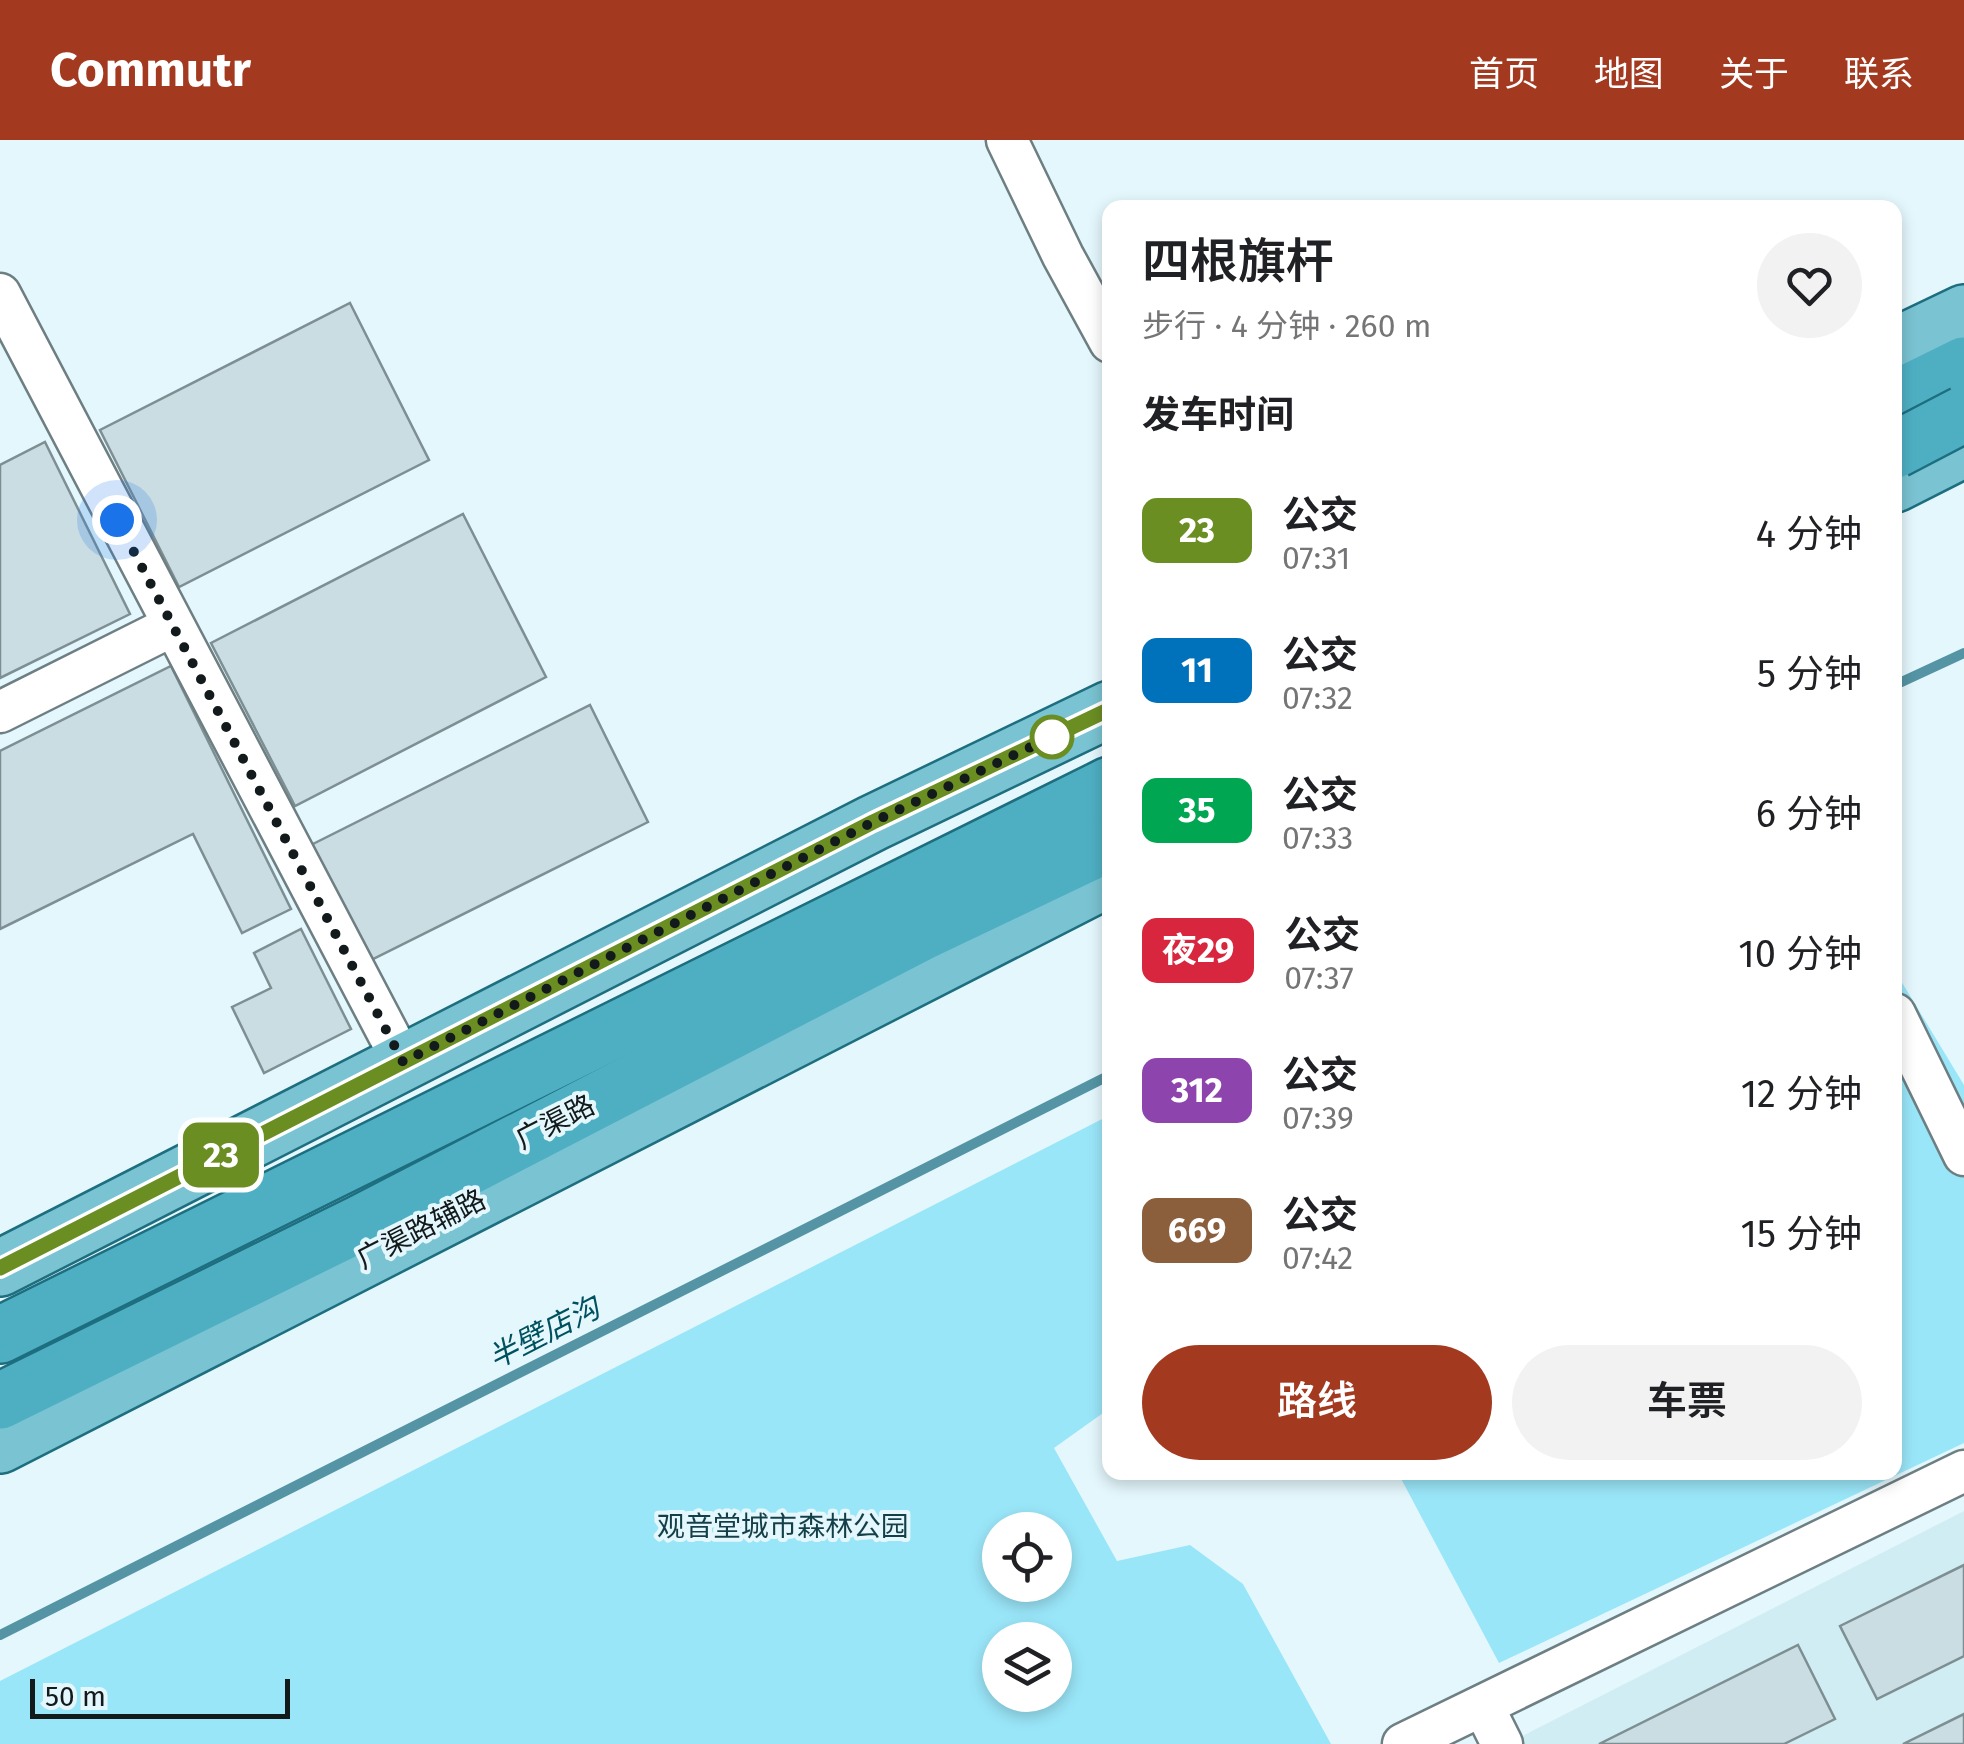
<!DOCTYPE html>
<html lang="zh">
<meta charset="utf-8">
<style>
body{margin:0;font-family:"Fira Sans","Noto Sans SC",sans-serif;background:#f2f2f2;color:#202124;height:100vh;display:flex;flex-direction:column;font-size:38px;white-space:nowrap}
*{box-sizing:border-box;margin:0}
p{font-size:32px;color:#757577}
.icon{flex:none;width:55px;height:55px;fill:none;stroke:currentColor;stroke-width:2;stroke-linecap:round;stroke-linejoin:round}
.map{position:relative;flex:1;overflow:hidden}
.drawer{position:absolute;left:1102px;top:60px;width:800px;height:1280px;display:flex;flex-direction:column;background:#fff;border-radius:20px;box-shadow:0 5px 15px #0003}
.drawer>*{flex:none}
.badge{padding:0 20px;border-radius:15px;font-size:35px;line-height:65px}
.tools{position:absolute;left:982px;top:1372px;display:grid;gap:20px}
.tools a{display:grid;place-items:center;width:90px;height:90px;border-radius:50%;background:#fff;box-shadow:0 5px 15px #0003;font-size:50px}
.scale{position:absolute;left:30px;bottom:25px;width:260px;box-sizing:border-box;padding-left:10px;border:5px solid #131a1c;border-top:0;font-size:28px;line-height:35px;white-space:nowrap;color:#131a1c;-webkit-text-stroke:8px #e4f7fc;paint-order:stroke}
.you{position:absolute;width:50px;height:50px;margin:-25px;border:8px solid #fff;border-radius:50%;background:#1a73e8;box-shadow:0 0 0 15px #1a73e833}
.map>.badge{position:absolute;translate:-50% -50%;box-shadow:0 0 0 5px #fff}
h2{padding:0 40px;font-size:38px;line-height:90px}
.round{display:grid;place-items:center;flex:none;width:105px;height:105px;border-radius:52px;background:#f2f2f2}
.headline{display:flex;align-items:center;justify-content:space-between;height:170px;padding:0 40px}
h1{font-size:48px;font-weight:600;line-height:75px}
.cta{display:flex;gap:20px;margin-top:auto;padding:20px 40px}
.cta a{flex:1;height:115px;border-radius:60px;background:#a33a20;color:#fff;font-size:40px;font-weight:600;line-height:115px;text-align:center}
.cta a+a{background:#f2f2f2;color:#202124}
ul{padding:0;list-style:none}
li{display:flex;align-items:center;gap:30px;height:140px;padding:0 40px}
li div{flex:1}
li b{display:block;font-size:38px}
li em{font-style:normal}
li .badge{min-width:110px;font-weight:700;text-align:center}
header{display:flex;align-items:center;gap:60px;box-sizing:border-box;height:140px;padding:0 50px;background:#a33a20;color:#fff}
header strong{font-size:48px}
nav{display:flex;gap:55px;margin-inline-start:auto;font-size:35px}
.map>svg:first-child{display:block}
</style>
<header>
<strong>Commutr</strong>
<nav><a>首页</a><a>地图</a><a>关于</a><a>联系</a></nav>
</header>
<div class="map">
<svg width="1964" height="1604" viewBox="0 0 1964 1604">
<rect width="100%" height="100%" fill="#e4f7fc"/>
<polygon fill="#d1edf4" points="1964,1371 1964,1604 1507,1604 1534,1590"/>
<g fill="#9ae6f9" fill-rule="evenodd">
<polygon points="1895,831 1964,945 1964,1303 1499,1523 1398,1333 1895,1332"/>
<path d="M 1110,975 L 1110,1268 L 1054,1308 L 1117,1421 L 1190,1405 L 1243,1444 L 1331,1604 L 0,1604 L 0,1541 ZM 1000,1390 L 1055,1390 L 1055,1445 L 1000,1445 ZM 1000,1500 L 1055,1500 L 1055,1555 L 1000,1555 Z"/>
</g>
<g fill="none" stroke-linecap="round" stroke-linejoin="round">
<g stroke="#5494a4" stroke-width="10">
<polyline points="1895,545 1964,513"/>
<polyline points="0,1495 1110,935"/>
</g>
</g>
<g fill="#cadde2" stroke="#7e8f93" stroke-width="2.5">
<polygon points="350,163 429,320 179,447 100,290"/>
<polygon points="45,302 130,474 0,538 0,325"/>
<polygon points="463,374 546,537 295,666 211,503"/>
<polygon points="171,526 291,769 242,793 193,694 0,789 0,611"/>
<polygon points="590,565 648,682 367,822 309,706"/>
<polygon points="301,789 351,889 264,933 232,867 271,848 254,813"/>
<polygon points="1964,1425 1964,1516 1877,1559 1840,1486"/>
<polygon points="1798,1505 1835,1579 1784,1604 1599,1604"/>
<polygon points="1964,1574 1964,1604 1903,1604"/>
</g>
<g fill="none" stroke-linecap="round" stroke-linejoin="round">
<defs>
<g id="minor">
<polyline points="1007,0 1063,116 1110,202"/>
<polyline points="0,154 403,922"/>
<polyline points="0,572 172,486"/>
<polyline points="1895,874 1964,1015"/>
<polyline points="1483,1566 1502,1604"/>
<polyline points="1403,1604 1964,1331"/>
</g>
<g id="primary">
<polyline points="1895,206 1964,173"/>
<polyline points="1895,344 1964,309"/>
<polyline points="0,1128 873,683 1110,569"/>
<polyline points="0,1305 1110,738"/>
</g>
<g id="trunk">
<polyline points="1895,259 1964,225"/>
<polyline points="0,1195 1110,645"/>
<polyline points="0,1261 361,1083 919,794 1110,703"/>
</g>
</defs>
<use href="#minor" stroke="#6e7f83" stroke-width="45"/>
<use href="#primary" stroke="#1d6e7f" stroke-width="60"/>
<use href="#trunk" stroke="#1d6e7f" stroke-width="60"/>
<use href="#minor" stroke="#fff" stroke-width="40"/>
<use href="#primary" stroke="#7ac3d2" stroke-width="55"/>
<use href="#trunk" stroke="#4eafc3" stroke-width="55"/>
<defs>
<polyline id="trunk-bridge" points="1895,310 1964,274"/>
</defs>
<use href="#trunk-bridge" stroke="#1d6e7f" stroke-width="60" stroke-linecap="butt"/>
<use href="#trunk-bridge" stroke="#4eafc3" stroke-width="55"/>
</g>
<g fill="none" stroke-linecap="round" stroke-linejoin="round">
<defs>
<polyline id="line" points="0,1128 873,682 1110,569"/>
</defs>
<use href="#line" stroke="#fff" stroke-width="22"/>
<use href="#line" stroke="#6b8e23" stroke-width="15"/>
<polyline stroke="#131a1c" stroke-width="10" stroke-dasharray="0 18" points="117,380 403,922 873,682 1052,597"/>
</g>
<circle fill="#fff" stroke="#6b8e23" stroke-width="5" cx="1052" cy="597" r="20"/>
<g text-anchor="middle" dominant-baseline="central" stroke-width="8" stroke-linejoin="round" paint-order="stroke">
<g font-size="28" fill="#131a1c" stroke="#e4f7fc">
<text transform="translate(555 982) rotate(-27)">广渠路</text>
<text transform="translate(421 1089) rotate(-27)">广渠路辅路</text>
</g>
<g font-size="28" fill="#153f48" stroke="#e4f7fc">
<text x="783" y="1386">观音堂城市森林公园</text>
</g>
<g font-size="30" font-style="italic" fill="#005160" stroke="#e4f7fc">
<text transform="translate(544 1193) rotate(-27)">半壁店沟</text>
</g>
</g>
</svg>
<div class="tools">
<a><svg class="icon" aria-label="locate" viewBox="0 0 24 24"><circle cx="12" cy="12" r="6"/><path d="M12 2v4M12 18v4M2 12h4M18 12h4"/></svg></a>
<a><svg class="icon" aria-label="layers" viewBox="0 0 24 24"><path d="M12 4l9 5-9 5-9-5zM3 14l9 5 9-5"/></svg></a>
</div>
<div class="scale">50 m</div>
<div class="you" style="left:117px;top:380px"></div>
<b class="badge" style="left:221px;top:1015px;background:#6b8e23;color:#fff">23</b>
<section class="drawer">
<div class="headline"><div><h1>四根旗杆</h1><p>步行 · 4 分钟 · 260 m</p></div><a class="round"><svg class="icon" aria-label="heart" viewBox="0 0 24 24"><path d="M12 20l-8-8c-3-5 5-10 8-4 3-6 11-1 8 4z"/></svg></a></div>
<h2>发车时间</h2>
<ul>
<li><span class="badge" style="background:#6b8e23;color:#fff">23</span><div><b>公交</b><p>07:31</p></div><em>4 分钟</em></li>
<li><span class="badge" style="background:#0072bc;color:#fff">11</span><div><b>公交</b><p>07:32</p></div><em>5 分钟</em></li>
<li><span class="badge" style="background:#00a651;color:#fff">35</span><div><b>公交</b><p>07:33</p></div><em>6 分钟</em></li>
<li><span class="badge" style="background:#d7263d;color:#fff">夜29</span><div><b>公交</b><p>07:37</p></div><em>10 分钟</em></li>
<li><span class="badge" style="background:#8e44ad;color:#fff">312</span><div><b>公交</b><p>07:39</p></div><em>12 分钟</em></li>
<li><span class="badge" style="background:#8b5e3c;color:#fff">669</span><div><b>公交</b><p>07:42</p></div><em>15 分钟</em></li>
</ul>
<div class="cta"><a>路线</a><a>车票</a></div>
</section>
</div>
